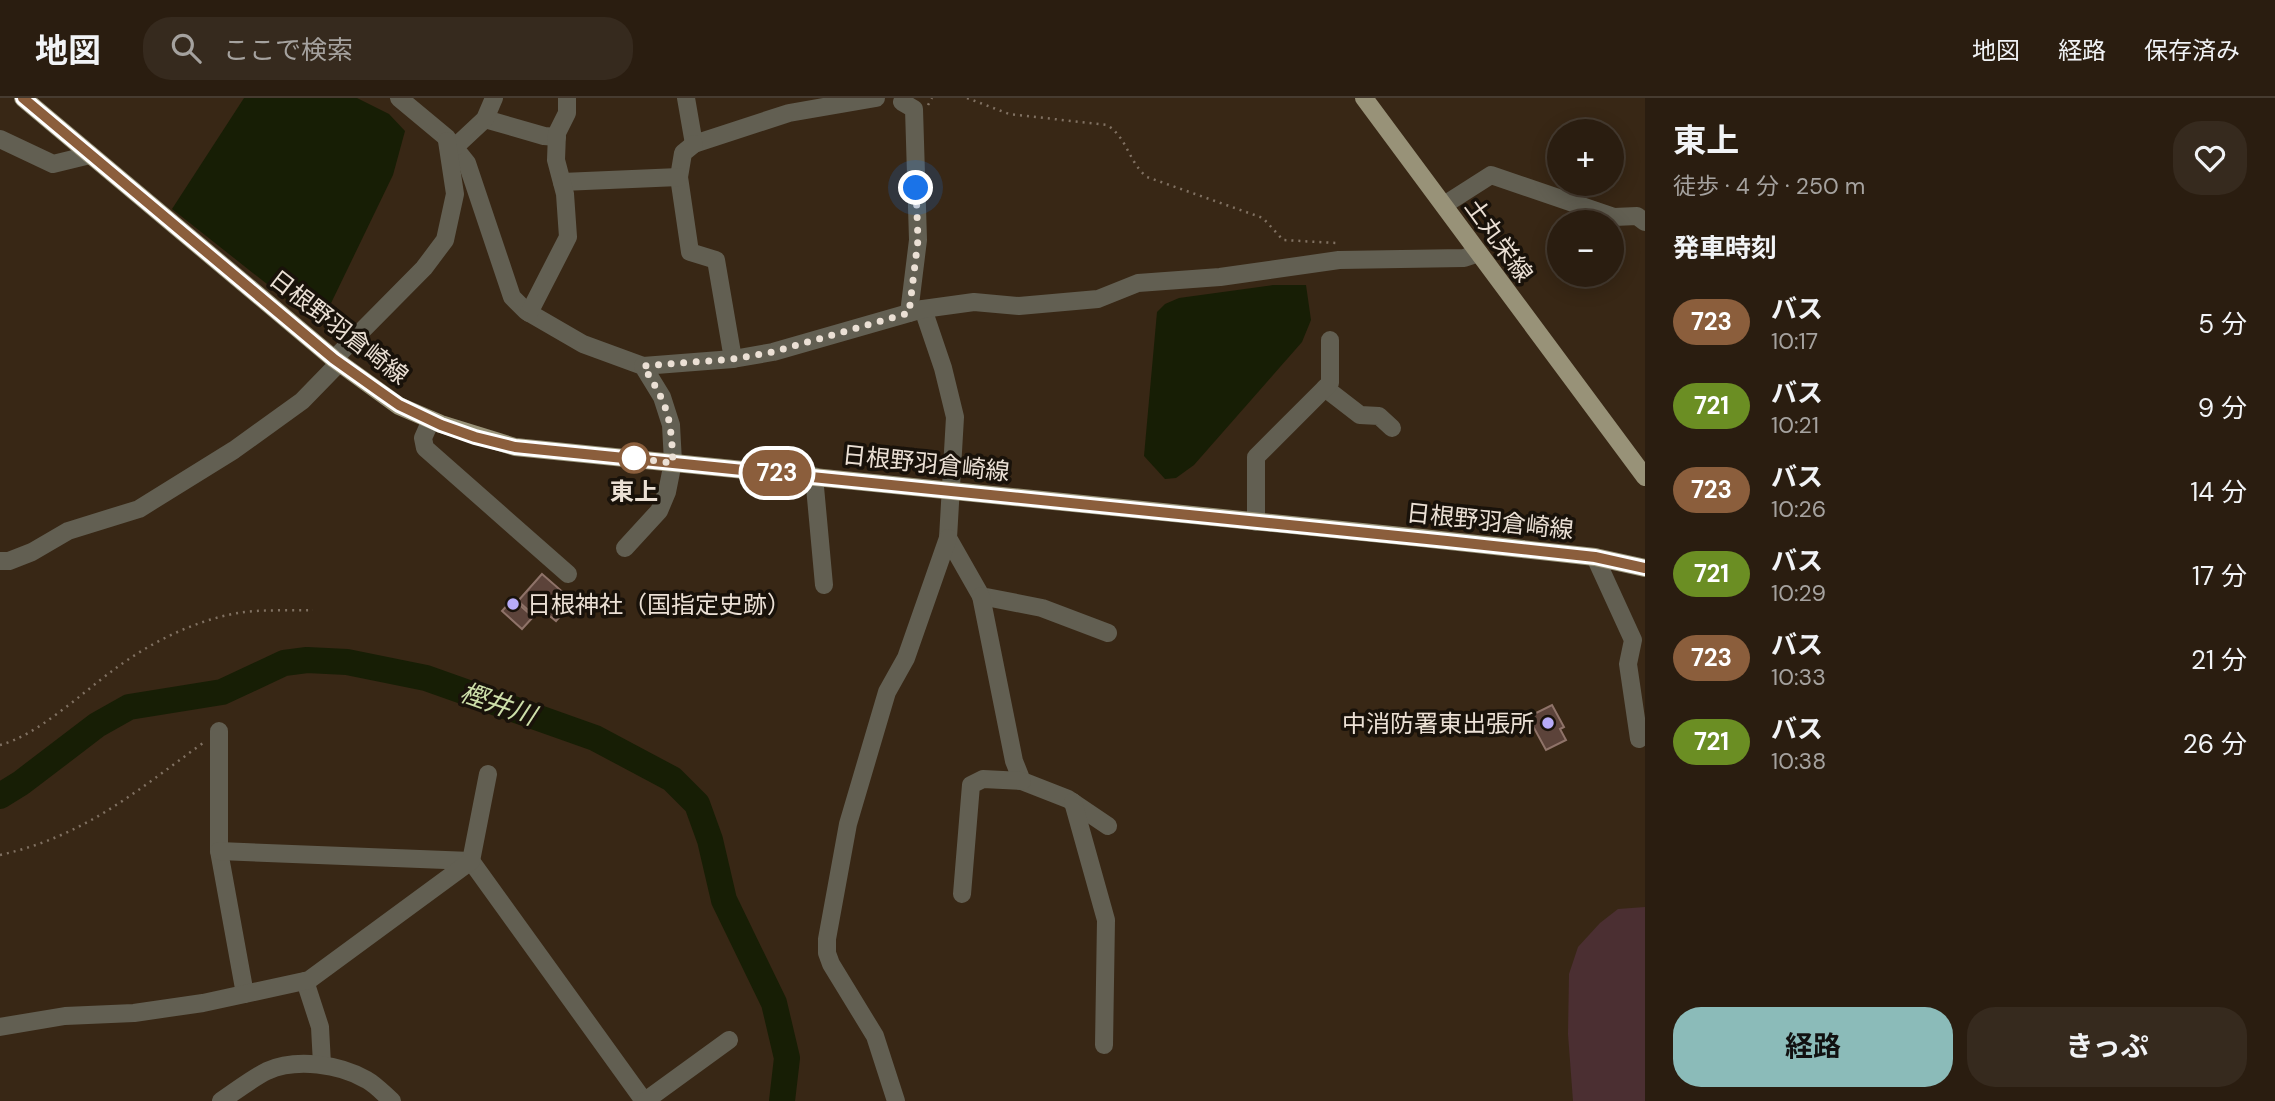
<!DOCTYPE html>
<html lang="ja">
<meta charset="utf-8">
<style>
body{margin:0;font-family:"DM Sans","Noto Sans JP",sans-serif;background:#362a1e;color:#f1f3f6;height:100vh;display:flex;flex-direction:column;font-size:26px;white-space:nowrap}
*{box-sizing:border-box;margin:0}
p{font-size:23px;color:#a5a29f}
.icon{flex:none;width:38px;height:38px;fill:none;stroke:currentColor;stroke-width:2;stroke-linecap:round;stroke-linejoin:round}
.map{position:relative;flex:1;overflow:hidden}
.sheet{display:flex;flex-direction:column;background:#2a1d10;width:630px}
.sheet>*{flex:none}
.badge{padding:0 14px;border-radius:23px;font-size:24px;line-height:46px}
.fabs{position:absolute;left:1547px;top:21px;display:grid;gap:14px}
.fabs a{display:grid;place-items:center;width:77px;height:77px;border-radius:50%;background:#2a1d10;box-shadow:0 4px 18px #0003,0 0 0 2px #463b30;font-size:35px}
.you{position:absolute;width:35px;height:35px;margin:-18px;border:5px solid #fff;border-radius:50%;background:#1a73e8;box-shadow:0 0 0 10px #1a73e833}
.map>.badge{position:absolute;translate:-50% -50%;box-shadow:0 0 0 4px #fff}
h2{padding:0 28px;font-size:26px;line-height:63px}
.round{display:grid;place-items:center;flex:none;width:74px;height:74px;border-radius:28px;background:#362a1e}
.head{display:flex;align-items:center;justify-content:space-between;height:119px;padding:0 28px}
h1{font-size:33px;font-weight:700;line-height:52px}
.primary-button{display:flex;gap:14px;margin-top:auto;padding:14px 28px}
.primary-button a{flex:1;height:80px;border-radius:28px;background:#8bbbb9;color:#111;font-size:28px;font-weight:700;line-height:80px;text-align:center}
.primary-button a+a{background:#362a1e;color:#f1f3f6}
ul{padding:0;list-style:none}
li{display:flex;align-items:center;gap:21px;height:84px;padding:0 28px}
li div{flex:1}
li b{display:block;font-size:26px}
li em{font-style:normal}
li .badge{min-width:77px;font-weight:700;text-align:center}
header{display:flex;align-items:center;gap:42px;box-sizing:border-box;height:98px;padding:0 35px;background:#2a1d10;border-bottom:2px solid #463b30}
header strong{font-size:33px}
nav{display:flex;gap:38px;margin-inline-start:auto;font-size:24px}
.search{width:490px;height:63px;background:#362a1e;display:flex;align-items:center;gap:18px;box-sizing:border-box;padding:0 24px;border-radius:28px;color:#a5a29f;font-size:26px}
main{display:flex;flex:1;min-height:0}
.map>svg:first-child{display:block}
</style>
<header>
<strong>地図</strong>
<div class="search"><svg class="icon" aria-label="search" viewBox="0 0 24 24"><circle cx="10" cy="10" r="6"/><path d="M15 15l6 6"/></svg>ここで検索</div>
<nav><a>地図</a><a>経路</a><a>保存済み</a></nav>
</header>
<main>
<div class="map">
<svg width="1645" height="1003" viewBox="0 0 1645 1003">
<rect width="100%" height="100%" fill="#382715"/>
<polygon fill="#4b2f32" points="1645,809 1645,1003 1573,1003 1568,936 1569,876 1578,849 1600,825 1618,811"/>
<g fill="#171e05">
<polygon points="244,0 357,0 389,16 405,33 393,77 320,228 172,111"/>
<polygon points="1273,187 1306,187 1311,222 1302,244 1194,367 1176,380 1165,381 1144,358 1157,214 1165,206 1179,200"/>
</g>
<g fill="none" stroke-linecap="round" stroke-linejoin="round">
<polyline stroke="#171e05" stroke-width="26" points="0,698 21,685 97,627 129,609 222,594 284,565 307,562 347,564 426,580 595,640 672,681 697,706 710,742 724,802 774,905 787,960 782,1003"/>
</g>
<g fill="#5c433a" stroke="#8f7369" stroke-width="2">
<polygon points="542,476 573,503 556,523 534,505 528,512 518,503"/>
<polygon points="513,501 533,519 522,531 502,513"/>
<polygon points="1552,607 1564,629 1560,631 1566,642 1546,652 1528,619"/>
</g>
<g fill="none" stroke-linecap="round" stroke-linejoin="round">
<g stroke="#807162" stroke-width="2.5" stroke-dasharray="2 5" stroke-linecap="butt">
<path d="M 967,0 L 1009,16 L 1107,27 C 1127,39 1129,65 1147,79 L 1263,120 L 1283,142 L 1336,145"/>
<polyline points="928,7 932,0"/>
<path d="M 0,647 C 36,638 81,596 112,573 C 148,546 192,523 238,515 C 262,511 289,513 313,512"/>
<path d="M 0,757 C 85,738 135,694 203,645"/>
</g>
<g stroke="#625f52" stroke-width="18">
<polyline points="399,0 447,40 467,65 512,199 526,213 583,246 643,268 662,299 671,327 673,364 667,394 659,413 625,450"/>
<polyline points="686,0 694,46 789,15 876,0"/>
<polyline points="902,4 914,11 918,142 909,215"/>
<polyline points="485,21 544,38 557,39"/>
<polyline points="0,41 53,66 90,57"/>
<polyline points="694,46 683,55 679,79 690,154 716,162 733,261"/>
<polyline points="455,49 485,21 494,0"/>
<polyline points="562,84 679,79"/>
<polyline points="1444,107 1491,77 1614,119 1637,118 1645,124"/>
<polyline points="923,211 943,270 955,319 948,440 981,498 1042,510 1108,535"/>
<polyline points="529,215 568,139 565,96 556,62 557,35 567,15 567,0"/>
<polyline points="334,261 424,170 445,142 455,96 447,43"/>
<polyline points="643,268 733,261 773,254 923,211 974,204 1019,208 1098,201 1138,185 1220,179 1339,162 1464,160 1479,155"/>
<polyline points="1325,290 1360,317 1379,318 1392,330"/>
<polyline points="431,322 423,340 425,350 568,476"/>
<polyline points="814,378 824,487"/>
<polyline points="1256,424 1256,359 1330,285 1330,242"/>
<polyline points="1595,459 1633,542 1628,566 1639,641"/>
<polyline points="0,463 9,463 32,454 68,433 139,411 234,352 302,303 339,265"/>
<polyline points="981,498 1014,663 1022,683 1068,701 1108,728"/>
<polyline points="219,633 219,753 245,896"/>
<polyline points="1073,704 1106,822 1104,947"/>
<polyline points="219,753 471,763 644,1003"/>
<polyline points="962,796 971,687 983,681 1022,683"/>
<polyline points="305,883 320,929 322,966"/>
<polyline points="0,929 65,918 134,915 203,905 309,882 471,763 488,676"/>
<path d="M 221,1003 C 236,993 251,981 267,973 C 296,960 340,966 367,982 C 376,987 384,996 392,1003"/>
<polyline points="645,1003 729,942"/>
<polyline points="896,1003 875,938 831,866 827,855 827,841 848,726 887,594 906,560 948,440"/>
</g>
<g stroke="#989278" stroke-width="18">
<polyline points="23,0 334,261 399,308 441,326 515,349 1422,440 1595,459 1645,470"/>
<polyline points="1364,0 1645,379"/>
</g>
</g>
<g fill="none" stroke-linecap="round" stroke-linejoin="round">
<defs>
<polyline id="line" points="23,0 334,261 379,293 399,307 441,327 475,339 515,349 1447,443 1595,459 1645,470"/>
</defs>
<use href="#line" stroke="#fff" stroke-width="16"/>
<use href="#line" stroke="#8b5e3c" stroke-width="10"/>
<path stroke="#ebe0d5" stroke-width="7" stroke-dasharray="0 12.6" d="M 634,360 L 625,359 L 673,365 C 671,319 668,307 643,268 L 733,261 L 773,254 L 909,215 L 918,142 L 916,90"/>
</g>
<circle fill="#fff" stroke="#8b5e3c" stroke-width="3.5" cx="634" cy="360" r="14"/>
<g fill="#b7abf8" stroke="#19120a" stroke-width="2.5">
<circle cx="513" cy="506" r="7"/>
<circle cx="1548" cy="625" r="7"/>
</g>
<g text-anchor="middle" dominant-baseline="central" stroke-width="7" stroke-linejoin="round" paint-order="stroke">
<g font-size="24" fill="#ebe0d5" stroke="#19120a">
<text transform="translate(1499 142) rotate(54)">土丸栄線</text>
<text transform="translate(339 229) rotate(38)">日根野羽倉崎線</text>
<text transform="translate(926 365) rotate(6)">日根野羽倉崎線</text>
<text transform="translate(1490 423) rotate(6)">日根野羽倉崎線</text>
</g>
<g font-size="24" font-weight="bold" fill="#ebe0d5" stroke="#19120a">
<text x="634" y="393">東上</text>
</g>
<g font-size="24" fill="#ebe0d5" stroke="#19120a" text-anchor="start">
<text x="527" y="506">日根神社（国指定史跡）</text>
<text x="1534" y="625" text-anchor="end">中消防署東出張所</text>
</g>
<g font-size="26" font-style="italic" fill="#cee0aa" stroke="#19120a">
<text transform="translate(498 606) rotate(19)">樫井川</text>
</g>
</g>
</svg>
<div class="fabs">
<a>+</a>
<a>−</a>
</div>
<div class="you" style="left:916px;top:90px"></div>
<b class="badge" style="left:777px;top:375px;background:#8b5e3c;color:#fff">723</b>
</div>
<section class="sheet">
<div class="head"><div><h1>東上</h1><p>徒歩 · 4 分 · 250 m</p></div><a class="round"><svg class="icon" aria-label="heart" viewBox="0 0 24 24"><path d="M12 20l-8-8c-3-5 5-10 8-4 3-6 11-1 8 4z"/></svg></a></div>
<h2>発車時刻</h2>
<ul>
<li><span class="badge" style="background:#8b5e3c;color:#fff">723</span><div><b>バス</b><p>10:17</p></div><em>5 分</em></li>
<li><span class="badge" style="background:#6b8e23;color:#fff">721</span><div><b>バス</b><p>10:21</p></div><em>9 分</em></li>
<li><span class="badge" style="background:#8b5e3c;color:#fff">723</span><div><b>バス</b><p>10:26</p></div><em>14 分</em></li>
<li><span class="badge" style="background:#6b8e23;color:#fff">721</span><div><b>バス</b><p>10:29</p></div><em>17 分</em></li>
<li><span class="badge" style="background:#8b5e3c;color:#fff">723</span><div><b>バス</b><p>10:33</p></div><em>21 分</em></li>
<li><span class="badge" style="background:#6b8e23;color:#fff">721</span><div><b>バス</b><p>10:38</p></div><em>26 分</em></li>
</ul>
<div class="primary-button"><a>経路</a><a>きっぷ</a></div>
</section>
</main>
